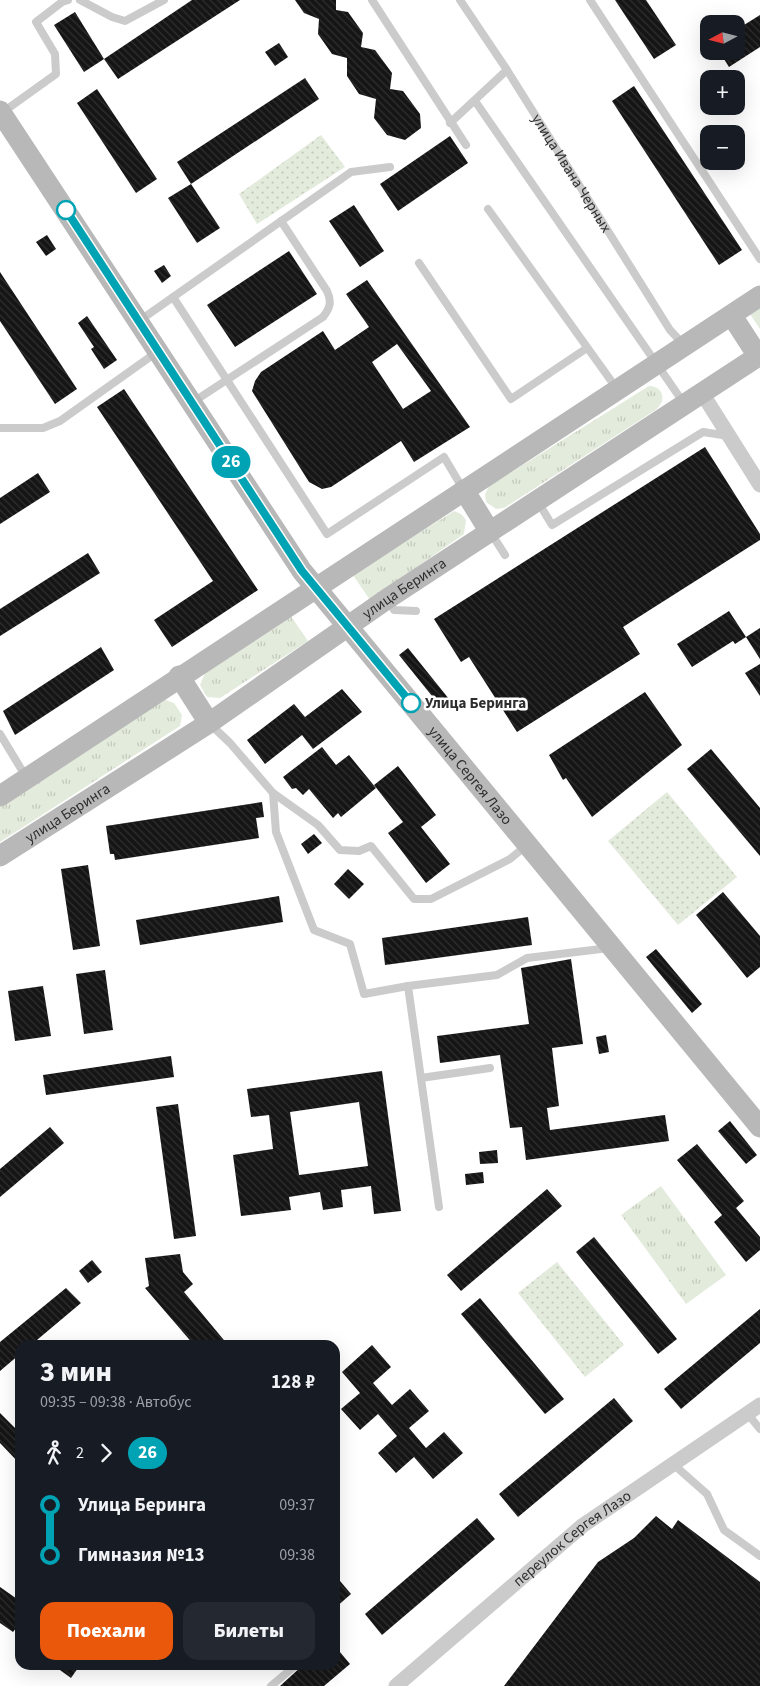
<!DOCTYPE html>
<html lang="ru">
<meta charset="utf-8">
<style>
body{margin:0;font-family:"Source Sans 3",sans-serif;background:#242831;color:#f1f3f6;height:100vh;display:flex;flex-direction:column;font-size:19px;white-space:nowrap}
*{box-sizing:border-box;margin:0}
p{font-size:16px;color:#9ea1a6}
.icon{flex:none;width:28px;height:28px;fill:none;stroke:currentColor;stroke-width:2;stroke-linecap:round;stroke-linejoin:round}
.map{position:relative;flex:1;overflow:hidden}
.panel{position:absolute;left:15px;top:1340px;width:325px;height:330px;display:flex;flex-direction:column;background:#171b24;border-radius:15px;box-shadow:0 5px 20px #0002}
.panel>*{flex:none}
.badge{padding:0 10px;border-radius:16px;font-size:18px;line-height:32px}
.needle{width:32px;rotate:263deg}
.fabs{position:absolute;left:700px;top:15px;display:grid;gap:10px}
.fabs a{display:grid;place-items:center;width:45px;height:45px;border-radius:10px;background:#171b24;box-shadow:0 5px 20px #0002;font-size:25px}
.map>.badge{position:absolute;translate:-50% -50%;box-shadow:0 0 0 2px #fff}
.legs{display:flex;align-items:center;gap:8px;height:55px;padding:0 25px;font-size:16px}
.legs p{margin-inline-start:auto}
.summary{display:flex;align-items:center;justify-content:space-between;height:85px;padding:0 25px}
h1{font-size:28px;font-weight:800;line-height:38px}
.cta{display:flex;gap:10px;margin-top:auto;padding:10px 25px}
.cta a{flex:1;height:58px;border-radius:15px;background:#ea580c;color:#fff;font-size:20px;font-weight:800;line-height:58px;text-align:center}
.cta a+a{background:#242831;color:#f1f3f6}
ul{padding:0 25px;list-style:none}
li{display:flex;align-items:center;gap:18px;height:50px;font-size:19px}
li i{display:grid;place-items:center;width:8px;height:100%;margin:0 6px;background:currentColor}
li i::after{content:'';width:12px;height:12px;margin:-6px;border:4px solid;border-radius:50%;background:#171b24}
li p{margin-inline-start:auto}
li:first-child i{background:linear-gradient(#0000 50%,currentColor 0)}
li:last-child i{background:linear-gradient(currentColor 50%,#0000 0)}
.map>svg:first-child{display:block}
</style>
<div class="map">
<svg width="760" height="1686" viewBox="0 0 760 1686">
<defs>
<pattern id="grass-tufts" width="24" height="20" patternUnits="userSpaceOnUse" patternTransform="scale(1.25)"><rect width="24" height="20" fill="#e3ebdc"/><path d="M3 7l-1-3M5 7V3M7 7l1-3M15 17l-1-3M17 17v-4M19 17l1-3" fill="none" stroke="#c3cabd"/></pattern>
<pattern id="park-dots" width="8" height="8" patternUnits="userSpaceOnUse" patternTransform="scale(1.25)"><rect width="8" height="8" fill="#e3ebdc"/><path d="M2 2h.1M6 6h.1" fill="none" stroke="#c3cabd" stroke-width="1.8" stroke-linecap="round"/></pattern>
<pattern id="building-back-hatch" width="6" height="6" patternUnits="userSpaceOnUse" patternTransform="scale(1.25)"><rect width="6" height="6" fill="#151515"/><path d="M-1 5l2 2M0 0l6 6M5-1l2 2" fill="none" stroke="#2f2f2f"/></pattern>
</defs>
<rect width="100%" height="100%" fill="#fff"/>
<g fill="url(#grass-tufts)">
<polygon points="760,308 760,329 750,314"/>
<path d="M 649,386 C 659,386 664,393 662,402 L 657,409 L 504,508 L 496,509 L 486,502 L 485,494 L 489,486 Z"/>
<polygon points="454,511 461,514 466,520 464,534 370,600 353,575"/>
<polygon points="290,615 308,641 220,698 207,697 200,685 205,673"/>
<polygon points="163,699 174,703 182,715 180,726 0,842 0,805"/>
<polygon points="661,1186 726,1275 686,1304 621,1215"/>
</g>
<g fill="url(#park-dots)">
<polygon points="321,135 345,167 257,224 239,194"/>
<polygon points="667,792 737,877 678,925 608,841"/>
<polygon points="557,1262 624,1345 585,1377 518,1293"/>
</g>
<g fill="url(#building-back-hatch)" fill-rule="evenodd">
<polygon points="192,0 240,0 118,79 104,59"/>
<polygon points="295,0 336,0 336,10 348,12 363,33 361,47 375,50 392,73 390,89 403,91 420,114 421,128 405,140 387,135 374,118 376,99 359,94 347,76 347,58 332,54 318,34 319,19 304,13"/>
<polygon points="615,0 646,0 676,45 654,59"/>
<polygon points="75,12 104,59 84,72 54,25"/>
<polygon points="760,15 760,47 729,67 719,51 736,51 736,30"/>
<polygon points="279,43 288,57 275,66 265,52"/>
<polygon points="305,78 319,99 191,184 177,162"/>
<polygon points="634,86 742,250 719,265 612,101"/>
<polygon points="97,89 157,179 136,193 77,103"/>
<polygon points="450,136 468,163 398,211 380,184"/>
<polygon points="191,184 220,228 197,243 168,198"/>
<polygon points="354,205 384,251 360,267 329,221"/>
<polygon points="47,235 56,249 46,256 36,242"/>
<polygon points="289,251 317,294 235,347 207,305"/>
<polygon points="164,265 171,276 162,283 154,271"/>
<polygon points="0,272 77,389 55,404 0,321"/>
<path d="M 367,280 L 470,427 L 414,462 L 401,441 L 331,487 L 322,489 L 309,482 L 252,391 L 255,381 L 261,372 L 323,331 L 335,350 L 369,327 L 346,294 ZM 397,344 L 431,391 L 403,409 L 372,362 Z"/>
<polygon points="87,316 117,360 104,369 91,349 94,347 78,323"/>
<polygon points="124,389 258,590 172,647 154,620 213,581 97,407"/>
<polygon points="705,447 760,534 760,540 623,627 640,654 517,732 469,657 461,662 434,619"/>
<polygon points="38,473 50,492 0,524 0,498"/>
<polygon points="88,553 100,573 0,636 0,609"/>
<polygon points="729,611 746,637 735,644 733,641 692,667 677,644"/>
<polygon points="760,628 760,659 746,637"/>
<polygon points="101,647 114,670 15,735 3,711"/>
<polygon points="408,648 449,699 440,706 399,655"/>
<polygon points="760,664 760,696 745,673"/>
<polygon points="342,689 362,712 313,749 302,735 265,764 247,740 294,704 305,717"/>
<polygon points="645,692 682,745 592,817 566,778 563,780 549,755"/>
<polygon points="322,747 336,765 349,755 376,788 341,817 338,813 333,818 309,789 303,795 296,788 292,789 283,777"/>
<polygon points="711,749 760,808 760,856 687,769"/>
<polygon points="398,766 436,815 421,827 450,864 426,883 388,833 403,822 374,785"/>
<polygon points="262,802 264,817 256,818 259,838 115,860 114,854 110,854 106,826"/>
<polygon points="314,834 322,843 308,854 301,844"/>
<polygon points="88,865 100,946 73,950 61,869"/>
<polygon points="348,869 364,884 349,899 334,884"/>
<polygon points="723,892 760,936 760,967 747,978 696,915"/>
<polygon points="279,896 283,922 140,945 136,920"/>
<polygon points="528,917 532,945 385,965 382,938"/>
<polygon points="656,949 702,1004 692,1013 646,957"/>
<polygon points="571,959 583,1044 552,1048 559,1106 547,1108 550,1130 665,1115 669,1141 526,1160 522,1127 510,1128 500,1055 440,1063 437,1036 529,1024 521,968"/>
<polygon points="105,970 113,1030 84,1034 76,974"/>
<polygon points="43,986 51,1036 15,1041 8,991"/>
<polygon points="606,1035 609,1052 599,1054 596,1037"/>
<polygon points="171,1056 174,1077 46,1095 43,1075"/>
<path d="M 382,1071 L 401,1211 L 374,1214 L 371,1186 L 341,1190 L 343,1207 L 323,1210 L 320,1192 L 289,1197 L 291,1210 L 241,1216 L 233,1155 L 273,1149 L 269,1115 L 251,1117 L 247,1089 ZM 359,1102 L 368,1166 L 299,1175 L 290,1112 Z"/>
<polygon points="178,1104 196,1236 174,1239 156,1107"/>
<polygon points="730,1121 757,1155 746,1164 718,1131"/>
<polygon points="50,1127 64,1143 0,1197 0,1169"/>
<polygon points="697,1144 744,1201 736,1208 760,1237 760,1250 746,1262 714,1222 722,1215 677,1160"/>
<polygon points="497,1150 498,1163 480,1164 479,1152"/>
<polygon points="483,1172 484,1183 466,1185 465,1174"/>
<polygon points="547,1189 562,1206 461,1291 447,1275"/>
<polygon points="594,1237 677,1339 658,1354 576,1252"/>
<polygon points="180,1254 183,1272 193,1284 184,1292 228,1345 194,1345 145,1288 149,1286 145,1258"/>
<polygon points="92,1260 102,1272 88,1283 79,1271"/>
<polygon points="66,1288 81,1303 31,1345 20,1345 20,1354 0,1371 0,1342"/>
<polygon points="480,1298 564,1399 545,1414 461,1314"/>
<polygon points="760,1309 760,1343 681,1409 664,1389"/>
<polygon points="372,1345 391,1367 373,1383 392,1405 410,1389 429,1411 409,1428 426,1448 444,1432 463,1453 433,1479 414,1457 396,1473 378,1453 397,1436 378,1414 360,1430 341,1409 360,1393 342,1372"/>
<polygon points="614,1398 633,1421 518,1517 499,1494"/>
<polygon points="0,1413 20,1433 20,1464 0,1443"/>
<polygon points="656,1516 672,1529 678,1520 760,1582 760,1686 504,1686 598,1562 634,1538"/>
<polygon points="477,1518 495,1539 382,1635 365,1614"/>
<polygon points="335,1575 351,1594 335,1608"/>
<polygon points="0,1587 20,1601 20,1623 13,1632 0,1623"/>
<polygon points="335,1646 350,1664 324,1686 280,1686 303,1665 335,1665"/>
<polygon points="53,1665 80,1665 71,1678"/>
</g>
<g fill="none" stroke-linecap="round" stroke-linejoin="round">
<g stroke="#cbcbcb" stroke-width="8">
<polyline points="80,0 112,17 125,21 164,0"/>
<polyline points="372,0 466,145"/>
<path id="s1" d="M 460,0 L 507,70 L 670,330 L 684,345"/>
<polyline points="590,0 760,259"/>
<polyline points="475,101 683,402"/>
<polyline points="3,112 56,74 55,54 36,22 62,2 68,0"/>
<polyline points="450,123 507,70"/>
<polyline points="488,209 617,389"/>
<polyline points="419,263 511,399 587,348"/>
<polyline points="173,297 327,534 444,457 463,489"/>
<polyline points="139,321 351,172 390,167"/>
<path d="M 193,402 L 323,317 C 330,308 332,302 327,291 L 281,221"/>
<polyline points="0,428 43,428 60,421 157,352"/>
<polyline points="538,502 552,525 703,432 729,436"/>
<polyline points="491,533 505,555"/>
<polyline points="388,600 394,610 416,611"/>
<polyline points="210,724 230,743 273,793 318,825 340,850 359,851 371,846 414,899 431,899 510,859 527,845"/>
<polyline points="0,734 26,777"/>
<polyline points="273,793 276,832 314,930 350,944 364,994 408,986"/>
<polyline points="421,1078 490,1068"/>
<polyline points="439,1207 408,986 497,975 527,958 609,948"/>
<polyline points="747,1413 760,1429"/>
<polyline points="673,1464 707,1494 724,1530 760,1556"/>
<polyline points="271,1686 296,1665"/>
</g>
<g stroke="#cbcbcb" stroke-width="15">
<polyline points="702,393 760,485"/>
<path id="s2" d="M 396,1686 L 582,1526 L 760,1405"/>
</g>
<g stroke="#b8b8b8" stroke-width="21">
<path id="s3" d="M 0,111 L 302,571 L 760,1127"/>
<polyline points="732,316 758,356"/>
<polyline points="464,490 490,532"/>
<polyline points="179,676 209,723"/>
<polyline points="0,796 760,296"/>
<path id="s4" d="M 0,856 L 209,723 L 387,599 L 760,355"/>
</g>
</g>
<g fill="none" stroke-linecap="round" stroke-linejoin="round">
<defs>
<polyline id="line-1" points="66,210 302,571 411,703"/>
</defs>
<use href="#line-1" stroke="#fff" stroke-width="11"/>
<use href="#line-1" stroke="#00a3b4" stroke-width="8"/>
</g>
<g fill="#fff" stroke="#00a3b4" stroke-width="2.5">
<circle cx="66" cy="210" r="9"/>
<circle cx="411" cy="703" r="9"/>
</g>
<g text-anchor="middle" dominant-baseline="central" stroke-width="5" stroke-linejoin="round" paint-order="stroke">
<g font-size="15" fill="#2e2e2e" stroke="#fff">
<text stroke="none"><textPath href="#s1" startOffset="206">улица Ивана Черных</textPath></text>
<text stroke="none"><textPath href="#s4" startOffset="485">улица Беринга</textPath></text>
<text stroke="none"><textPath href="#s3" startOffset="815">улица Сергея Лазо</textPath></text>
<text stroke="none"><textPath href="#s4" startOffset="80">улица Беринга</textPath></text>
<text stroke="none"><textPath href="#s2" startOffset="230">переулок Сергея Лазо</textPath></text>
</g>
<g font-size="15" font-weight="bold" fill="#2e2e2e" stroke="#fff" text-anchor="start">
<text x="425" y="703">Улица Беринга</text>
</g>
</g>
</svg>
<div class="fabs">
<a><svg class="needle" viewBox="-14 -14 28 28"><path d="M0-13l5 13h-10z" fill="#e53935"/><path d="M0 13l5-13h-10z" fill="#9ea1a6"/></svg></a>
<a>+</a>
<a>−</a>
</div>
<b class="badge" style="left:231px;top:462px;background:#00a3b4;color:#fff">26</b>
<section class="panel">
<div class="summary"><div><h1>3 мин</h1><p>09:35 – 09:38 · Автобус</p></div><b>128 ₽</b></div>
<div class="legs"><svg class="icon" aria-label="walk" viewBox="0 0 24 24"><circle cx="13" cy="4" r="2"/><path d="M13 8l-2 6 4 7M11 14l-3 7M7 12l3-4h3l4 4"/></svg>2<svg class="icon" aria-label="forward" viewBox="0 0 24 24"><path d="M9 5l7 7-7 7"/></svg><b class="badge" style="background:#00a3b4;color:#fff">26</b></div>
<ul>
<li><i style="color:#00a3b4"></i><b>Улица Беринга</b><p>09:37</p></li>
<li><i style="color:#00a3b4"></i><b>Гимназия №13</b><p>09:38</p></li>
</ul>
<div class="cta"><a>Поехали</a><a>Билеты</a></div>
</section>
</div>
